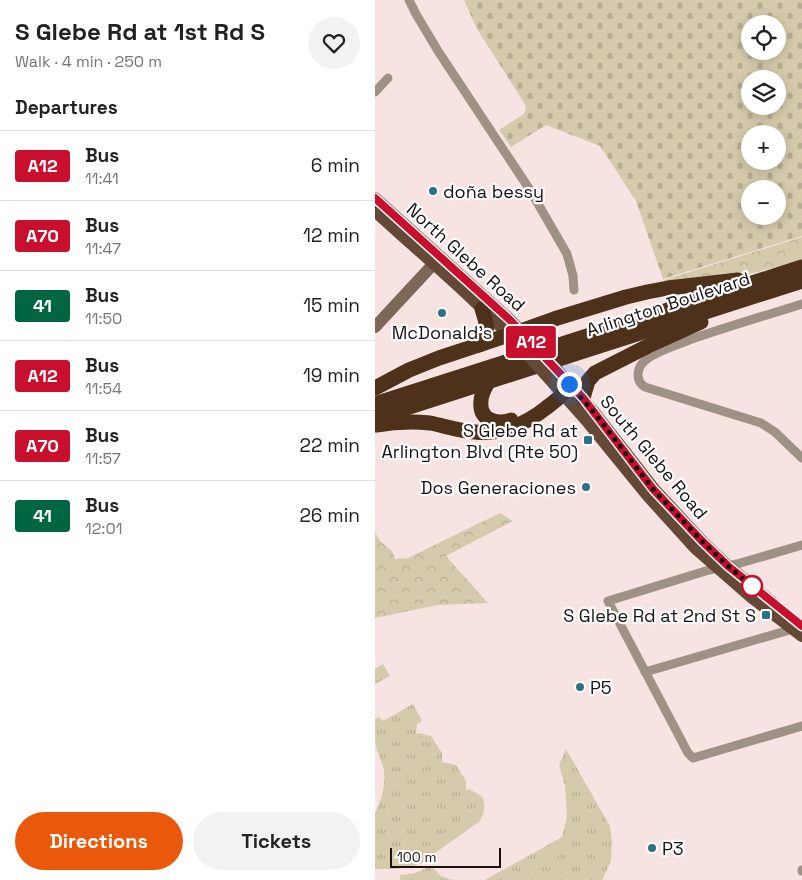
<!DOCTYPE html>
<meta charset="utf-8">
<style>
body{margin:0;font-family:"Space Grotesk",sans-serif;background:#f2f2f2;color:#222;height:100vh;display:flex;flex-direction:column;font-size:19px;white-space:nowrap}
*{box-sizing:border-box;margin:0}
p{font-size:16px;color:#767676}
.icon{flex:none;width:28px;height:28px;fill:none;stroke:currentColor;stroke-width:2;stroke-linecap:round;stroke-linejoin:round}
.map{position:relative;flex:1;overflow:hidden}
.side{display:flex;flex-direction:column;background:#fff;width:375px}
.side>*{flex:none}
.badge{padding:0 10px;border-radius:4px;font-size:18px;line-height:32px}
.tools{position:absolute;left:366px;top:15px;display:grid;gap:10px}
.tools a{display:grid;place-items:center;width:45px;height:45px;border-radius:50%;background:#fff;box-shadow:0 2px 12px #0003;font-size:25px}
.scale{position:absolute;left:15px;bottom:12px;width:111px;box-sizing:border-box;padding-left:5px;border:2px solid #181110;border-top:0;font-size:14px;line-height:18px;white-space:nowrap;color:#181110;-webkit-text-stroke:4px #fff;paint-order:stroke}
.you{position:absolute;width:25px;height:25px;margin:-12px;border:4px solid #fff;border-radius:50%;background:#1a73e8;box-shadow:0 0 0 8px #1a73e833}
.map>.badge{position:absolute;translate:-50% -50%;box-shadow:0 0 0 2px #fff}
h2{padding:0 15px;font-size:19px;line-height:45px}
.round{display:grid;place-items:center;flex:none;width:52px;height:52px;border-radius:26px;background:#f2f2f2}
.summary{display:flex;align-items:center;justify-content:space-between;height:85px;padding:0 15px}
h1{font-size:24px;font-weight:600;line-height:38px}
.primary-button{display:flex;gap:10px;margin-top:auto;padding:10px 15px}
.primary-button a{flex:1;height:58px;border-radius:30px;background:#ea580c;color:#fff;font-size:20px;font-weight:600;line-height:58px;text-align:center}
.primary-button a+a{background:#f2f2f2;color:#222}
ul{padding:0;list-style:none}
li{display:flex;align-items:center;gap:15px;height:70px;padding:0 15px;border-top:1px solid #e0e0e0}
li div{flex:1}
li b{display:block;font-size:19px}
li em{font-style:normal}
li .badge{min-width:55px;font-weight:700;text-align:center}
main{display:flex;flex:1;min-height:0}
.map>svg:first-child{display:block}
</style>
<main>
<section class="side">
<div class="summary"><div><h1>S Glebe Rd at 1st Rd S</h1><p>Walk · 4 min · 250 m</p></div><a class="round"><svg class="icon" aria-label="heart" viewBox="0 0 24 24"><path d="M12 20l-8-8c-3-5 5-10 8-4 3-6 11-1 8 4z"/></svg></a></div>
<h2>Departures</h2>
<ul>
<li><span class="badge" style="background:#c8102e;color:#fff">A12</span><div><b>Bus</b><p>11:41</p></div><em>6 min</em></li>
<li><span class="badge" style="background:#c8102e;color:#fff">A70</span><div><b>Bus</b><p>11:47</p></div><em>12 min</em></li>
<li><span class="badge" style="background:#006641;color:#fff">41</span><div><b>Bus</b><p>11:50</p></div><em>15 min</em></li>
<li><span class="badge" style="background:#c8102e;color:#fff">A12</span><div><b>Bus</b><p>11:54</p></div><em>19 min</em></li>
<li><span class="badge" style="background:#c8102e;color:#fff">A70</span><div><b>Bus</b><p>11:57</p></div><em>22 min</em></li>
<li><span class="badge" style="background:#006641;color:#fff">41</span><div><b>Bus</b><p>12:01</p></div><em>26 min</em></li>
</ul>
<div class="primary-button"><a>Directions</a><a>Tickets</a></div>
</section>
<div class="map">
<svg width="427" height="880" viewBox="0 0 427 880">
<defs>
<pattern id="grass-tufts" width="24" height="20" patternUnits="userSpaceOnUse" patternTransform="scale(1.25)"><rect width="24" height="20" fill="#d5cbac"/><path d="M3 7l-1-3M5 7V3M7 7l1-3M15 17l-1-3M17 17v-4M19 17l1-3" fill="none" stroke="#b6ad93"/></pattern>
<pattern id="cemetery-stones" width="16" height="16" patternUnits="userSpaceOnUse" patternTransform="scale(1.25)"><rect width="16" height="16" fill="#d5cbac"/><path d="M2 7V4a2 2 0 0 1 4 0v3zM10 15v-3a2 2 0 0 1 4 0v3z" fill="#b6ad93"/></pattern>
<pattern id="park-crowns" width="20" height="18" patternUnits="userSpaceOnUse" patternTransform="scale(1.25)"><rect width="20" height="18" fill="#d5cbac"/><path d="M2 6a3 3 0 1 1 6 0M12 15a3 3 0 1 1 6 0" fill="none" stroke="#b6ad93"/></pattern>
</defs>
<rect width="100%" height="100%" fill="#f7e3e1"/>
<g fill="url(#grass-tufts)">
<polygon points="8,664 15,676 0,684 0,669"/>
<path d="M 38,704 L 47,721 L 42,724 L 41,734 L 44,733 L 56,736 L 67,753 L 67,762 L 81,765 L 91,781 L 91,791 L 94,789 C 97,791 103,793 106,796 C 112,802 109,814 105,821 L 46,863 C 29,870 18,869 0,869 L 0,813 C 7,799 12,782 8,766 C 6,760 3,754 1,747 C 0,739 0,728 0,719 L 4,717 L 8,721 Z"/>
<polygon points="191,749 235,826 237,842 236,861 227,880 110,880 187,837 192,817 190,786 184,765"/>
<polygon points="56,866 66,876 78,880 25,880 25,875 41,873"/>
</g>
<path fill="url(#cemetery-stones)" fill-rule="evenodd" d="M 89,0 L 427,0 L 427,236 L 288,279 L 261,201 L 225,146 L 171,125 L 136,147 L 124,130 L 149,114 L 151,106 L 102,29 ZM 375,24 L 402,24 L 402,51 L 375,51 ZM 375,79 L 402,79 L 402,106 L 375,106 ZM 375,134 L 402,134 L 402,161 L 375,161 ZM 375,189 L 402,189 L 402,216 L 375,216 Z"/>
<g fill="url(#park-crowns)">
<polygon points="427,237 427,261 362,277 290,286 289,280"/>
<polygon points="125,513 138,521 71,556 113,603 63,605 0,618 0,532 5,541 17,551 20,559 33,558"/>
</g>
<g fill="none" stroke-linecap="round" stroke-linejoin="round">
<g stroke="#a09186" stroke-width="9">
<polyline points="34,0 41,14 63,51 155,190 192,254 198,276 199,290"/>
<polyline points="0,92 13,78"/>
<path d="M 427,304 C 389,316 351,327 314,340 C 300,346 284,350 272,359 C 262,366 259,380 270,387 L 386,423 L 400,432 L 427,458"/>
<polyline points="427,545 362,564 334,570 233,601 313,753 318,758 427,726"/>
<polyline points="270,672 418,629"/>
<polyline points="427,871 427,870"/>
</g>
<polyline stroke="#7d6757" stroke-width="12" points="0,327 65,257"/>
<g stroke="#644a36" stroke-width="12">
<polyline points="0,198 135,320 157,343"/>
<path d="M 0,211 C 49,256 100,298 145,347"/>
<polyline points="182,370 218,411 279,489 327,541 353,566 398,603"/>
<polyline points="170,374 211,420 272,495 320,548 376,597 427,636"/>
</g>
<g stroke="#4e311a" stroke-width="15">
<path d="M 104,345 C 115,331 112,325 107,309"/>
<path d="M 113,382 C 110,388 106,394 106,401 C 104,420 121,425 136,420"/>
<polyline points="0,388 34,370 64,358 134,335 179,319 251,297 272,292 293,288 363,280"/>
<polyline points="208,398 213,381 220,373 273,346 326,322"/>
<polyline points="0,404 427,267"/>
<polyline points="0,418 427,281"/>
<path d="M 1,425 C 19,422 37,421 55,423 C 70,426 85,431 100,432 C 125,435 151,424 171,408 C 180,401 189,395 194,384"/>
</g>
<g stroke="#644a36" stroke-width="12">
<polyline points="157,343 182,370"/>
<polyline points="145,347 170,374"/>
</g>
</g>
<g fill="none" stroke-linecap="round" stroke-linejoin="round">
<defs>
<polyline id="line" points="0,198 135,320 208,398 278,489 327,541 353,566 427,626"/>
</defs>
<use href="#line" stroke="#fff" stroke-width="11"/>
<use href="#line" stroke="#c8102e" stroke-width="8"/>
<polyline stroke="#181110" stroke-width="5" stroke-dasharray="0 9" points="194,384 218,411 278,489 327,541 353,566 377,586"/>
</g>
<g fill="#2e7182" stroke="#fff" stroke-width="2">
<circle cx="58" cy="191" r="5"/>
<circle cx="67" cy="313" r="5"/>
<rect x="208" y="435" width="10" height="10" rx="2.5"/>
<circle cx="211" cy="487" r="5"/>
<rect x="386" y="610" width="10" height="10" rx="2.5"/>
<circle cx="205" cy="687" r="5"/>
<circle cx="277" cy="848" r="5"/>
</g>
<circle fill="#fff" stroke="#c8102e" stroke-width="2.5" cx="377" cy="586" r="10"/>
<g text-anchor="middle" dominant-baseline="central" stroke-width="4.5" stroke-linejoin="round" paint-order="stroke">
<g font-size="18" fill="#181110" stroke="#fff" text-anchor="start">
<text x="68" y="191">doña bessy</text>
<text x="67" y="332" text-anchor="middle">McDonald's</text>
<text x="203" y="430" text-anchor="end">S Glebe Rd at<tspan x="203" dy="21">Arlington Blvd (Rte 50)</tspan></text>
<text x="201" y="487" text-anchor="end">Dos Generaciones</text>
<text x="381" y="615" text-anchor="end">S Glebe Rd at 2nd St S</text>
<text x="215" y="687">P5</text>
<text x="287" y="848">P3</text>
</g>
<g font-size="18" fill="#181110" stroke="#fff">
<text transform="translate(91 257) rotate(42)">North Glebe Road</text>
<text transform="translate(293 304) rotate(-18)">Arlington Boulevard</text>
<text transform="translate(279 457) rotate(50)">South Glebe Road</text>
</g>
</g>
</svg>
<div class="tools">
<a><svg class="icon" aria-label="locate" viewBox="0 0 24 24"><circle cx="12" cy="12" r="6"/><path d="M12 2v4M12 18v4M2 12h4M18 12h4"/></svg></a>
<a><svg class="icon" aria-label="layers" viewBox="0 0 24 24"><path d="M12 4l9 5-9 5-9-5zM3 14l9 5 9-5"/></svg></a>
<a>+</a>
<a>−</a>
</div>
<div class="scale">100 m</div>
<div class="you" style="left:194px;top:384px"></div>
<b class="badge" style="left:156px;top:342px;background:#c8102e;color:#fff">A12</b>
</div>
</main>
